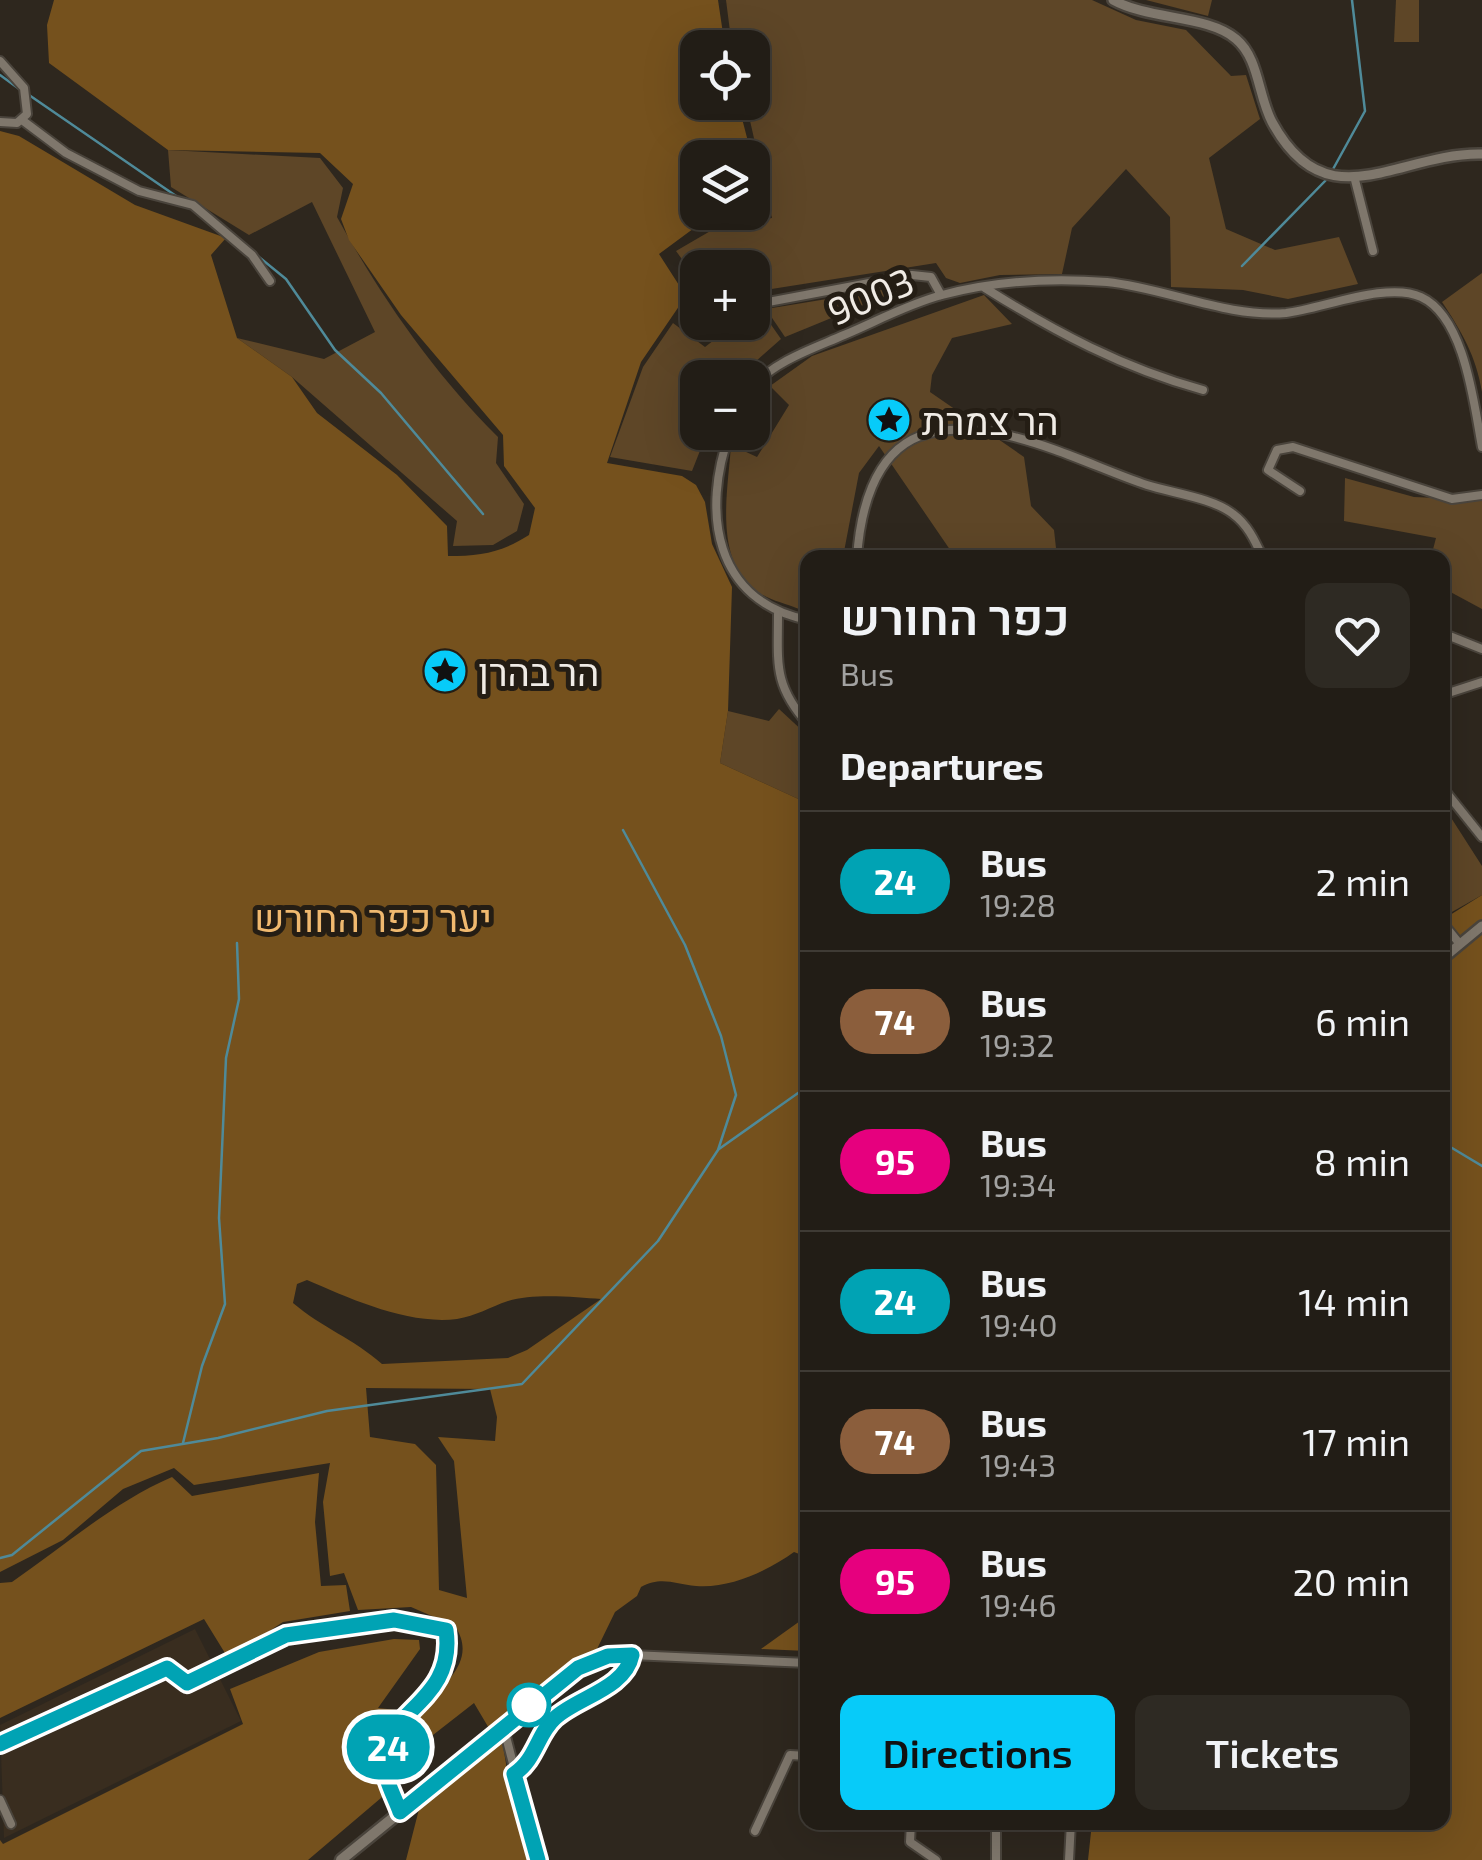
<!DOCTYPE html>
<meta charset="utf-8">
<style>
body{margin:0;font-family:"Exo 2",Heebo,sans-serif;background:#2e2a23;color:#f1f3f6;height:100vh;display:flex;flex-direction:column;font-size:38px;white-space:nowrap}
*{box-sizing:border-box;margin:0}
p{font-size:32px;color:#a2a2a1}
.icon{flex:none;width:55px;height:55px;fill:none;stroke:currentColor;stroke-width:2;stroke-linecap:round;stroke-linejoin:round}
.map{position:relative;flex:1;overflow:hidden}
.drawer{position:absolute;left:800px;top:550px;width:650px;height:1280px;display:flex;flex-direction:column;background:#221d16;border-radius:20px;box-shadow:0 10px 40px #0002,0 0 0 2px #3f3b35}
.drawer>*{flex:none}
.badge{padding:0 20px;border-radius:32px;font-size:35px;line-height:65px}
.fabs{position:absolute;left:680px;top:30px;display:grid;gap:20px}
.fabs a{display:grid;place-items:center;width:90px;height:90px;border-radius:20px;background:#221d16;box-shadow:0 10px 40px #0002,0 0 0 2px #3f3b35;font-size:50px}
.map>.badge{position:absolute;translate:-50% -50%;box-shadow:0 0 0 5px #fff}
h2{padding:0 40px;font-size:38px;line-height:90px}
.round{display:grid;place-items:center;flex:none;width:105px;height:105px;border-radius:20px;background:#2e2a23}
.overview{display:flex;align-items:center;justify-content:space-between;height:170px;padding:0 40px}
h1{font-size:48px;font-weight:600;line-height:75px}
.primary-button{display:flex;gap:20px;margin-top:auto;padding:20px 40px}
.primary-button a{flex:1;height:115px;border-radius:20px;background:#07cbf9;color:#111;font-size:40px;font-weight:600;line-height:115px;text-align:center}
.primary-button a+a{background:#2e2a23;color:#f1f3f6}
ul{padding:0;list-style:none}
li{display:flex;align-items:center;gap:30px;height:140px;padding:0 40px;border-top:2px solid #3f3b35}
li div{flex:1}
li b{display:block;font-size:38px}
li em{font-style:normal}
li .badge{min-width:110px;font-weight:700;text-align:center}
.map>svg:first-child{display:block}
</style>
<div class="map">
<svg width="1482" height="1860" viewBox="0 0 1482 1860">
<rect width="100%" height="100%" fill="#2e271e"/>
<polygon fill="#392d1f" points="195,1629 241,1721 4,1838 0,1725"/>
<g fill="#5e4627">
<polygon points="726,0 1092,0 1136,20 1186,30 1231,76 1246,75 1260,119 1209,158 1226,229 1275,250 1339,237 1358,284 1288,299 1243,290 1171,287 1170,217 1126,169 1072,228 1062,274 1000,275 960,283 946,278 936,263 753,292 752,268 698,268 697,280 676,251 719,226 772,218 746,103 752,102 752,48 732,47"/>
<polygon points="1146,0 1212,0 1208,16"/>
<polygon points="1396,0 1419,0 1419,42 1394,42"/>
<path d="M 168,150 L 320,158 L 343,188 L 337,217 C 379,294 435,375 498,437 L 496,463 L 524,504 L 517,531 L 493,545 L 453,546 L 457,521 L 292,377 L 237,338 L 324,359 L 375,332 L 312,202 L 249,235 L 171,187 Z"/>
<path d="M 1482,273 L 1482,392 C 1476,356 1462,332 1442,302 Z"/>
<polygon points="912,285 785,337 766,309"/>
<path d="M 984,295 L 1012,324 L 952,338 L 932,375 L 930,392 L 1024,457 L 1031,506 L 1054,530 L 1057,557 L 955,557 L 879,446 L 859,473 L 843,557 L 808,558 L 807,578 L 799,609 C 787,604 772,601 761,594 C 712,565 728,492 731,445 L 757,457 L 789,405 L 770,386 L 812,356 Z"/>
<polygon points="760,309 781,339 738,377 698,378 698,432 707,433 692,471 610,457 643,367 673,323 705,347 736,323 752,322 753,313"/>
<polygon points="1345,478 1414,497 1482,500 1482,609 1443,588 1442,558 1431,557 1436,538 1344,521"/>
<polygon points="779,709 807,735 807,803 720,763 728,711 769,721"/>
<polygon points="1448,813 1482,866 1482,895 1443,917 1443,868 1452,863 1443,851 1443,818"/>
</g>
<g fill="#75511d" fill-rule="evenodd">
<path d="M 54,0 L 718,0 L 725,47 L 698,48 L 698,102 L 738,103 L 752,157 L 698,158 L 698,212 L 744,213 L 701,223 L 659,254 L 686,296 L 641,362 L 607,463 L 682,476 L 696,485 L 705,502 L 712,544 L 732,587 L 728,711 L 720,763 L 807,803 L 807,1557 L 794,1552 C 769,1570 730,1589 696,1586 C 675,1584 661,1576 641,1587 L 637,1596 L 615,1612 L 597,1649 L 499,1721 L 511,1794 L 533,1860 L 406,1860 L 427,1778 L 490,1730 L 474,1703 L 401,1760 L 393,1761 C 387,1708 491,1681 455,1626 L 411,1607 L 358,1610 L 344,1573 L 330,1576 L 323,1502 L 330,1463 L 194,1485 L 174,1468 L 123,1489 L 63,1540 L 0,1572 L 0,131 L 19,136 L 135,205 L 226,238 L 211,255 L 237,338 L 292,377 L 317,413 L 397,475 L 447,526 L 448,556 C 480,556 501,553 529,535 L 535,508 L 504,466 L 503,435 L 401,315 L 349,240 L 341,219 L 353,184 L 320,153 L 168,150 L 49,63 L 47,25 ZM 307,1280 C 351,1299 408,1325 457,1319 C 476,1316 490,1307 508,1301 C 533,1293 575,1297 601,1299 L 527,1350 L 508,1358 L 382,1364 C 354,1339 321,1327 293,1303 L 297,1284 ZM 366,1388 L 490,1389 L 497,1417 L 495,1441 L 438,1437 L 454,1461 L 467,1598 L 439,1590 L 436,1465 L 415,1444 L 370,1437 Z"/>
<polygon points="1482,895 1482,1860 1088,1860 1092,1823 1442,1822 1442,920"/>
<path d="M 319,1473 L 315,1522 L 321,1586 L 346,1585 L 350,1611 L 283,1622 L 228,1658 L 204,1619 L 0,1718 L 0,1583 L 12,1582 C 64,1546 114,1502 172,1477 L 192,1496 Z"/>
<polygon points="807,1616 807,1651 761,1649"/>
<path d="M 394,1639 L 419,1640 L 420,1649 L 378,1708 L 406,1711 C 375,1742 375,1753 388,1792 L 308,1860 L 0,1860 L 0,1840 L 3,1844 L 243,1724 L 230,1689 L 319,1652 Z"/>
</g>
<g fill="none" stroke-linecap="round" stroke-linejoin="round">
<g stroke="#4f8a99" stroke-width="2.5">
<polyline points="0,75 22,91"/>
<polyline points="29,95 179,198"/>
<polyline points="1332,171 1365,111 1352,0"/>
<polyline points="254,253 286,279 335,350 381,393 483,514"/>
<polyline points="1242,266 1328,178"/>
<polyline points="1442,1142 1482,1166"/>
<polyline points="719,1149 808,1086"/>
<polyline points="183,1443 202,1366 225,1304 219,1218 226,1058 239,999 237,943"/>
<polyline points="0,1558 12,1555 141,1451 218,1438 327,1411 522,1384 658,1241 718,1150 736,1095 721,1036 685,945 623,830"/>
</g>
<defs>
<g id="minor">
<polyline points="0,61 24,88 27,114 17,123 0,122"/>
<polyline points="22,120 66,153 139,191 193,205 252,255 270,281"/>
<polyline points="1355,180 1373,251"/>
<path d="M 985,288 C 1055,332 1123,368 1203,390"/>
<polyline points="752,305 912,275 931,277 941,295"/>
<polyline points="698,306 692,317 699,329 710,331 720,322"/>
<path d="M 752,387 C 775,361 812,349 844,335 C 875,322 908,304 942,295 C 994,281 1053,278 1107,282 C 1166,288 1227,318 1286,313 C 1322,309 1387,281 1421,297 C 1465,317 1474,405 1482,447"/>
<path d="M 730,432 C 701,512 714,601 808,620"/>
<polyline points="1300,491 1268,470 1277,450 1293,447 1452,499 1482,495"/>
<path d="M 857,558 C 860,513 873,454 920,436 C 990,411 1083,464 1147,485 C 1172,493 1213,498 1233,514 C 1248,525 1255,541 1263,558"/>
<path d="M 778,614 C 778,663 773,685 808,724"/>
<polyline points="1442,633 1482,649"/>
<polyline points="1442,695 1482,682"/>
<polyline points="1442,787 1482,837"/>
<polyline points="1442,922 1459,943"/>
<polyline points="503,1725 538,1860"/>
<path d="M 0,1745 L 167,1668 L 187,1683 L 287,1635 L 394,1620 L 445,1630 C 458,1705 376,1712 384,1767 C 386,1782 395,1798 400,1813"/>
<path d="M 513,1774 C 536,1760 536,1734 555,1718 C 578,1697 626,1689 632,1655 L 808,1663"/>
<polyline points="0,1800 11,1824"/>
<polyline points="911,1822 910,1842 936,1860"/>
<polyline points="755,1831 790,1755 808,1756"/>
<polyline points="996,1860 996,1822"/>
<polyline points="1069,1860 1071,1822"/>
</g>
<g id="tertiary">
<path d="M 1113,0 C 1149,20 1208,15 1236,39 C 1259,58 1258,96 1272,122 C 1327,224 1398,152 1482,154"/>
<polyline points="1442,959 1482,926"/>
</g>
<polyline id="secondary" points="341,1860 578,1668 608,1656 632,1655"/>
</defs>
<use href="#minor" stroke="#4a443c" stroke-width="12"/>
<use href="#tertiary" stroke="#4a443c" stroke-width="14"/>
<use href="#secondary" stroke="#4a443c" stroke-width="15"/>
<use href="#minor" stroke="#7f776c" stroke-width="8"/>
<use href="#tertiary" stroke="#7f776c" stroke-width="9"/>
<use href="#secondary" stroke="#7f776c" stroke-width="10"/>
</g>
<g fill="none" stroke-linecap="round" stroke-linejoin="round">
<defs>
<path id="line" d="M 0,1744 L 167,1668 L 187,1683 L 286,1635 L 394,1620 L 446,1630 C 457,1705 376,1712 384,1767 C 386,1782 395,1798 400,1812 L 578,1668 L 608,1656 L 632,1655 C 625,1689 578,1697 555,1718 C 537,1734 536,1760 514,1774 L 538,1860"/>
</defs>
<use href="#line" stroke="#fff" stroke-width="22"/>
<use href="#line" stroke="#00a3b4" stroke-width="15"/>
</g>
<defs>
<symbol id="sight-disc" viewBox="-11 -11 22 22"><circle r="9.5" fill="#07cbf9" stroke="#241d14"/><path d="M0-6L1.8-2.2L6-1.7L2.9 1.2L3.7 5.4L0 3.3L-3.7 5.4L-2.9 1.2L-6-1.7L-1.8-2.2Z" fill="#111"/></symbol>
</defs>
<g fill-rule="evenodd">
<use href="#sight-disc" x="864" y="395" width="50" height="50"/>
<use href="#sight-disc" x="420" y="646" width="50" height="50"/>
</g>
<circle fill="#fff" stroke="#00a3b4" stroke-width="5" cx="529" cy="1705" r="20"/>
<g text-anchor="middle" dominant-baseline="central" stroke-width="10" stroke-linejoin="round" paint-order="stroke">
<g font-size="38" fill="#f0ebe5" stroke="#241d14">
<text transform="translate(870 295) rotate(-23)">9003</text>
</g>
<g font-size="38" fill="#f0ebe5" stroke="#241d14" text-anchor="start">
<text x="922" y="420">הר צמרת</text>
<text x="478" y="671">הר בהרן</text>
</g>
<g font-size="38" fill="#f0b96f" stroke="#241d14">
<text x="373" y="917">יער כפר החורש</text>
</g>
</g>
</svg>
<div class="fabs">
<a><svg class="icon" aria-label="locate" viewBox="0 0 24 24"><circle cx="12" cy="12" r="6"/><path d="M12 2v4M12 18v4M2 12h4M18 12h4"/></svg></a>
<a><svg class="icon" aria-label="layers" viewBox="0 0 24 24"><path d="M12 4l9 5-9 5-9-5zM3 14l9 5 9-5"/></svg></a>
<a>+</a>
<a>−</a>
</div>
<b class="badge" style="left:388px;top:1747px;background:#00a3b4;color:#fff">24</b>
<section class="drawer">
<div class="overview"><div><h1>כפר החורש</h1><p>Bus</p></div><a class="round"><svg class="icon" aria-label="heart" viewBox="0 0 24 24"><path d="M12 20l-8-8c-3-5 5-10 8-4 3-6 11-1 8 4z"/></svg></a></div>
<h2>Departures</h2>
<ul>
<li><span class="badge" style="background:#00a3b4;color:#fff">24</span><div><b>Bus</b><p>19:28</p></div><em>2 min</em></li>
<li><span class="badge" style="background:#8b5e3c;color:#fff">74</span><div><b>Bus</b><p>19:32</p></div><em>6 min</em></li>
<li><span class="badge" style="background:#e6007e;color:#fff">95</span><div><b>Bus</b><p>19:34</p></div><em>8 min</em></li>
<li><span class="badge" style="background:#00a3b4;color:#fff">24</span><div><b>Bus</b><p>19:40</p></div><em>14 min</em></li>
<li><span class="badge" style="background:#8b5e3c;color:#fff">74</span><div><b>Bus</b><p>19:43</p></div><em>17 min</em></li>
<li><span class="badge" style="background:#e6007e;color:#fff">95</span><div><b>Bus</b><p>19:46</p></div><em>20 min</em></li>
</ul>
<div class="primary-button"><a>Directions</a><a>Tickets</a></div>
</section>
</div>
